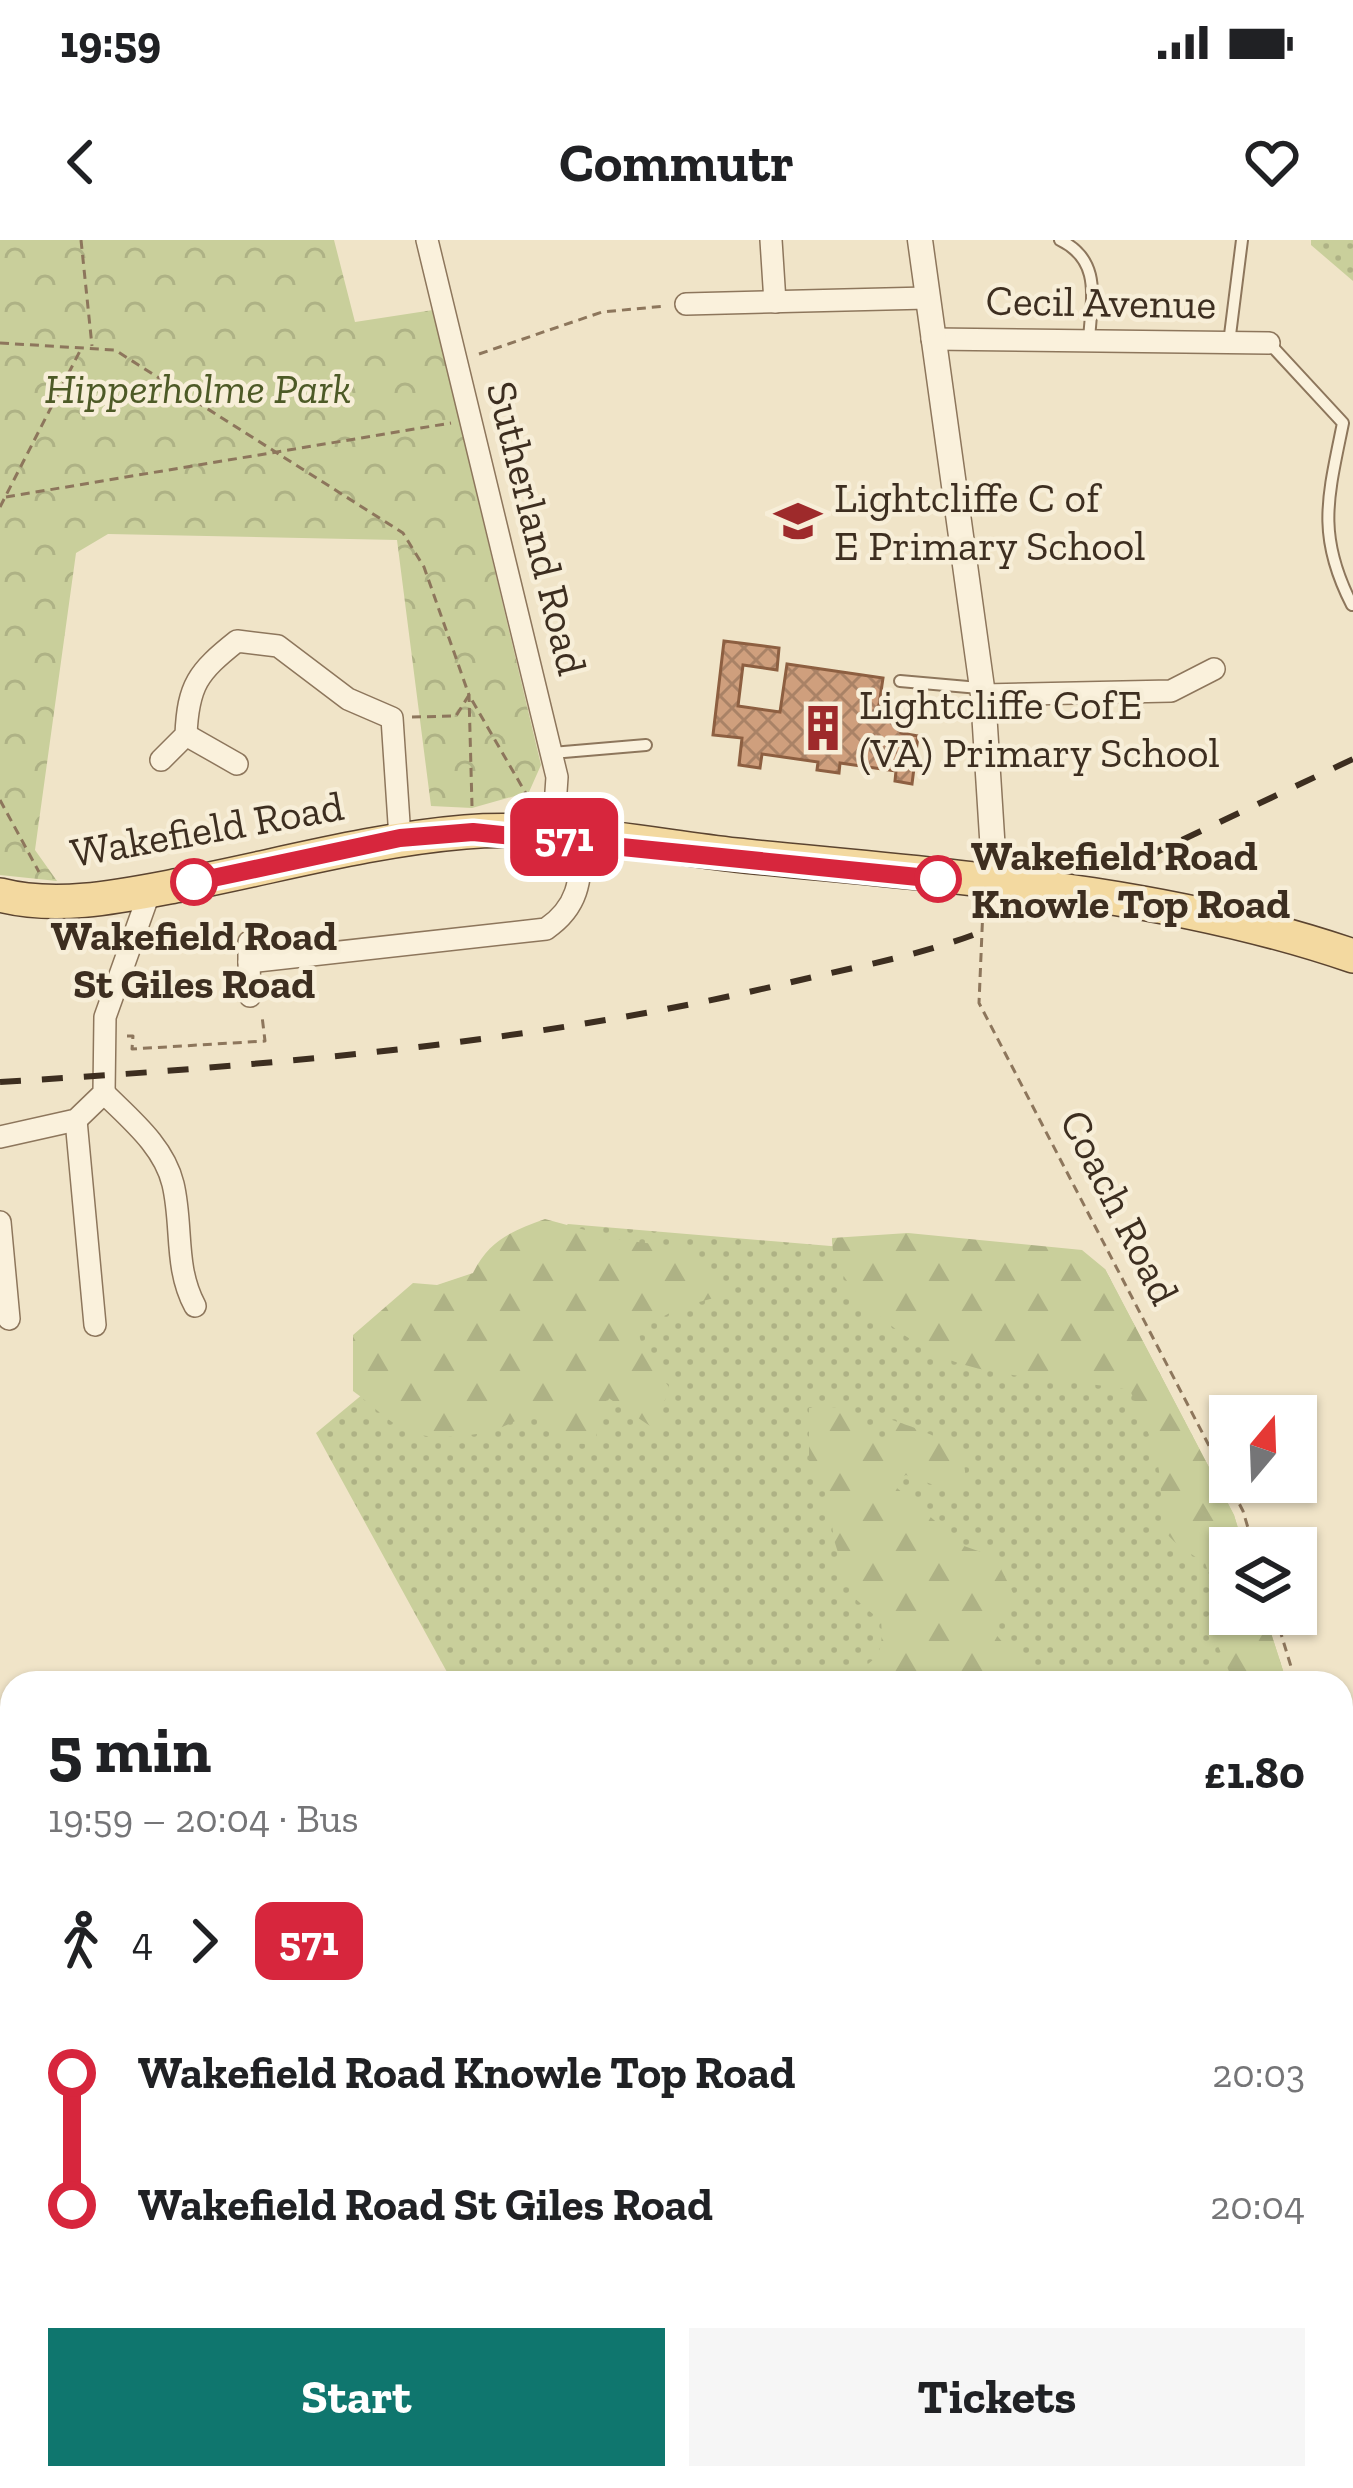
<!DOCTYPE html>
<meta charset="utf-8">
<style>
body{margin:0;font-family:"Zilla Slab",serif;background:#f6f6f6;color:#202124;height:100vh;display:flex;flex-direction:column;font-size:45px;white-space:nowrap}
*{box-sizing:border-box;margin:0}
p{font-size:39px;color:#757577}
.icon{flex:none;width:66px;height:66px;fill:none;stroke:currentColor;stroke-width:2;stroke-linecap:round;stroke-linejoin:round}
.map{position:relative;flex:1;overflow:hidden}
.drawer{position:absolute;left:0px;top:1431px;width:1353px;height:819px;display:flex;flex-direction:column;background:#fff;border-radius:36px 36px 0 0;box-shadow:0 3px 9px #0004}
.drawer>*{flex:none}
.badge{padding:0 24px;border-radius:18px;font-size:42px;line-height:78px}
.needle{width:78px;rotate:19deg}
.buttons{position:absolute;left:1209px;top:1155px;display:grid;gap:24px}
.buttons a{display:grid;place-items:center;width:108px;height:108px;border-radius:0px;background:#fff;box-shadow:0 3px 9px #0004;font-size:60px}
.map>.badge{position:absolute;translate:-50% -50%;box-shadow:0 0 0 6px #fff}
.legs{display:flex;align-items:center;gap:18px;height:132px;padding:0 48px;font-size:39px}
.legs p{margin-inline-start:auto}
.overview{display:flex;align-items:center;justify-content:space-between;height:204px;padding:0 48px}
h1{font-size:66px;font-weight:700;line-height:90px}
.action{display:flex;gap:24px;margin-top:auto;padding:24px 48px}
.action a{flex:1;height:138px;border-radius:0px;background:#0f766e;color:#fff;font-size:48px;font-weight:700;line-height:138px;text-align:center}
.action a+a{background:#f6f6f6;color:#202124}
ul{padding:0 48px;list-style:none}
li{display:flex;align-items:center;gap:42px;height:132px;font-size:45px}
li i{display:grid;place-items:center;width:18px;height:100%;margin:0 15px;background:currentColor}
li i::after{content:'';width:30px;height:30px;margin:-15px;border:9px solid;border-radius:50%;background:#fff}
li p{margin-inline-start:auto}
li:first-child i{background:linear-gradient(#0000 50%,currentColor 0)}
li:last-child i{background:linear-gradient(currentColor 50%,#0000 0)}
.status{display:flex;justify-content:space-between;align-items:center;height:84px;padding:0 60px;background:#fff;direction:ltr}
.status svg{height:33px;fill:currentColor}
header{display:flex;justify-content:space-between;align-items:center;height:156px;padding:0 48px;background:#fff;font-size:54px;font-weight:700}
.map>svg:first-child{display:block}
</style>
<div class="status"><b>19:59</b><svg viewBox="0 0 49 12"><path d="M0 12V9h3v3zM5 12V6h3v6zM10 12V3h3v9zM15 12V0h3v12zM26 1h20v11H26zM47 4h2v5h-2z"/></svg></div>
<header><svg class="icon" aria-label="back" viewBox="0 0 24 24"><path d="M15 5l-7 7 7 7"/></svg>Commutr<svg class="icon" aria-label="heart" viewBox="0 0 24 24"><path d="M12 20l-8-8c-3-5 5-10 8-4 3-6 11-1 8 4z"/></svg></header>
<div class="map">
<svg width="1353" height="2248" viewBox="0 0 1353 2248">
<defs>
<pattern id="grass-dots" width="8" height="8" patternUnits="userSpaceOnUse" patternTransform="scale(3)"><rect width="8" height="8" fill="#c9cf9b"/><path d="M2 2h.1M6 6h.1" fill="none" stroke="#aeb285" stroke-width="1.8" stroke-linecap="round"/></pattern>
<pattern id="forest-firs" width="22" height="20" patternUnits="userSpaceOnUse" patternTransform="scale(3)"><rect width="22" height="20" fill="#c9cf9b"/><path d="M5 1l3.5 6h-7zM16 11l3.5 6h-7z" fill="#aeb285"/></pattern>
<pattern id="park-crowns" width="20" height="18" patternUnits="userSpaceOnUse" patternTransform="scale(3)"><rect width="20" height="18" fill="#c9cf9b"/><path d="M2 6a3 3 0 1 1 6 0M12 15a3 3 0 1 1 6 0" fill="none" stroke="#aeb285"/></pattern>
<pattern id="building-cross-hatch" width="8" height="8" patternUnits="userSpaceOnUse" patternTransform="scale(3)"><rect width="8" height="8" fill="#cf9f7d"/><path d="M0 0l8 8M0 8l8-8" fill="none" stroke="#a98266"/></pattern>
</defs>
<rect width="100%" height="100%" fill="#f0e4c8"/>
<g fill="url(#grass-dots)">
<polygon points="1311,0 1353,0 1353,41 1311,5"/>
<polygon points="568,984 1105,1029 1234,1275 1244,1308 1230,1308 1230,1374 1265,1374 1287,1443 453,1443 316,1193"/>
<polygon points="617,2238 1318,2238 1319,2248 619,2248"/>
</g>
<g fill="url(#forest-firs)">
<path d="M 545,979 L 622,1000 L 678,1007 L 708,1030 L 721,1056 L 681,1067 L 638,1090 L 644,1114 L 669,1147 L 656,1190 L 607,1157 L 594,1204 C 561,1204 548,1198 531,1169 C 507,1194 450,1202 415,1194 C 395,1189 370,1163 353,1151 L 353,1095 L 413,1043 L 437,1045 L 473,1033 C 489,1000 512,991 545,979 Z"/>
<path d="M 908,993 L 1082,1010 L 1105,1029 L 1234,1275 L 1244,1308 L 1230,1308 L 1230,1374 L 1265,1374 L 1287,1443 L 1234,1443 L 1206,1378 L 1220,1365 L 1205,1323 C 1146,1286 1167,1289 1159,1231 C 1156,1205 1140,1175 1130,1150 C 1077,1140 1017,1140 965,1125 C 917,1112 830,1051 832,998 Z"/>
<path d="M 846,1167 L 866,1194 L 887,1199 L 889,1179 C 919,1189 990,1210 956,1253 L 906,1235 L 890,1242 L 964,1306 L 995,1317 L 1015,1357 L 1009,1373 L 988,1385 L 1037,1443 L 850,1443 L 851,1434 C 878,1420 884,1413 881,1381 L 852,1356 L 834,1300 L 828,1254 L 809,1220 L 809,1168 Z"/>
<polygon points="844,2238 913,2244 914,2238 961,2238 973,2248 842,2248"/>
</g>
<polygon fill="url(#park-crowns)" points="0,0 334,0 355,82 433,70 541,525 529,552 472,568 431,566 397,300 108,294 76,313 35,610 57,641 0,635"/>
<polygon fill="#c9cf9b" points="12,2209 12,2238 37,2238 43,2248 0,2248 0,2216"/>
<polygon fill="url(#building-cross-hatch)" stroke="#8d5f41" stroke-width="3" points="724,401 779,408 777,430 743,425 738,466 780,472 787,424 883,438 879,465 893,467 891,482 903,484 901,493 918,496 912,544 895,541 896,531 840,523 839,533 817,530 818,522 762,514 760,528 739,525 742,498 713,495"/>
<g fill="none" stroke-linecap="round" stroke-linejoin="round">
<defs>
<g id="service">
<path d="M 1060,0 C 1103,21 1091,60 1089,101"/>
<polyline points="1229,103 1242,0"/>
<path d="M 1269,103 L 1343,183 C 1328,257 1316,295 1352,365"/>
<polyline points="900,441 979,448"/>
<polyline points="552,513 646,505"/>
</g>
<g id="minor">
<polyline points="427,0 557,537 553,596"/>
<polyline points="771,0 775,62"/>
<polyline points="686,64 927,58"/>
<polyline points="932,99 1269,103"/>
<polyline points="983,455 1171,451 1214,429"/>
<polyline points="186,495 237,524"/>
<path d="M 161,520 L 186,495 C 188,445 198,432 237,401 L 278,406 L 348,459 L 392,478 L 400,598"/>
<path d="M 249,702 L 249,722 L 546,689 C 581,665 580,638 582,598"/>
<polyline points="249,722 250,756"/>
<path d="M 104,853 C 130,879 164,906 173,944 C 183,986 174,1027 195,1066"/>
<polyline points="76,880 95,1085"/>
<polyline points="0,897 76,880 104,853 105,777 150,651"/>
<polyline points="0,982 9,1079"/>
</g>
<polyline id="tertiary" points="920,0 983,455 995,644"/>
<path id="primary" d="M 0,655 C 58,670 122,656 180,645 C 274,627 369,600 465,592 C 553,585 649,605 736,615 C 941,636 1158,649 1353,716"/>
</defs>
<use href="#service" stroke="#8d765c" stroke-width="14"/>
<use href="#minor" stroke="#8d765c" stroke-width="24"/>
<use href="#tertiary" stroke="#8d765c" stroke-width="27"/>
<use href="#primary" stroke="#5b4430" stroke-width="36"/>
<g stroke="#8d765c" stroke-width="3" stroke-dasharray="9 6" stroke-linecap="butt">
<polyline points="81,0 92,106"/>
<polyline points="0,103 115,110 403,293 424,327 469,455 472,566"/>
<polyline points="479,114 602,72 666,66"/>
<polyline points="6,257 451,183"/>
<polyline points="0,267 81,109"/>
<polyline points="412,477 456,476 469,455 532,564"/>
<polyline points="0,560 39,632"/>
<polyline points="983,668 979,763 1243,1271 1254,1308"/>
<polyline points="127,796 133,796 132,809 265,801 262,776"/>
<polyline points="1275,1374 1296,1443"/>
<polyline points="1327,2238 1329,2248"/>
</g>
<use href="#service" stroke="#faf1dc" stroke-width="10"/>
<use href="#minor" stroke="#faf1dc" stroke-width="21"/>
<use href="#tertiary" stroke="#faf1dc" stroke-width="24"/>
<use href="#primary" stroke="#f3d9a0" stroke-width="33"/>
<g stroke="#3d2e20" stroke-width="6" stroke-dasharray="21 21" stroke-linecap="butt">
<polyline points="1144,618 1353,519"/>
<path d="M 0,842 C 266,826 536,804 796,741 C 855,727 916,716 973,695"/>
</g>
</g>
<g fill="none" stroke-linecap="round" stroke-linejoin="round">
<defs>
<polyline id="line-1" points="194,642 400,598 473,592 938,639"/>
</defs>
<use href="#line-1" stroke="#fff" stroke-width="27"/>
<use href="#line-1" stroke="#d7263d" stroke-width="18"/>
</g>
<defs>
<symbol id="school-bare" viewBox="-9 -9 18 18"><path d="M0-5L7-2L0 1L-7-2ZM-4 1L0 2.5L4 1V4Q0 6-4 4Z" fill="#9e2a2b" stroke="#f7eed8" stroke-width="2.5" paint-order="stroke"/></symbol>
<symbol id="building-bare" viewBox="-9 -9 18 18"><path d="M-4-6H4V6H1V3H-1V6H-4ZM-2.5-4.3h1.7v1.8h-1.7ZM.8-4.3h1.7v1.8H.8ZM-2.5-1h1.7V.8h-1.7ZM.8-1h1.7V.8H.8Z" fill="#9e2a2b" stroke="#f7eed8" stroke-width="2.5" paint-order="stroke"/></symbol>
</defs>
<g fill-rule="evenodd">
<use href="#school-bare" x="765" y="248" width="66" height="66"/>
<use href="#building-bare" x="790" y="455" width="66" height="66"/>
</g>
<g fill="#fff" stroke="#d7263d" stroke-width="6">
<circle cx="938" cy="639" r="21"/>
<circle cx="194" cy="642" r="21"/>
</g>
<g text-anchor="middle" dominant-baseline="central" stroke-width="9" stroke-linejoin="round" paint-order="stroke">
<g font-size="42" fill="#3d2e20" stroke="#f7eed8">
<text transform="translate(1101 62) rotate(1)">Cecil Avenue</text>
<text transform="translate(537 288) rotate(76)">Sutherland Road</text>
<text transform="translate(207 589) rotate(-10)">Wakefield Road</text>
<text transform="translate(1120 967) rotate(63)">Coach Road</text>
</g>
<g font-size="42" font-style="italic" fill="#4d5a26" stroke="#f7eed8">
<text x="198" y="148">Hipperholme Park</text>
</g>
<g font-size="42" fill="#3d2e20" stroke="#f7eed8" text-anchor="start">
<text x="834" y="257">Lightcliffe C of<tspan x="834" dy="48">E Primary School</tspan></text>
<text x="859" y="464">Lightcliffe CofE<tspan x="859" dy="48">(VA) Primary School</tspan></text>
</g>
<g font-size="42" font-weight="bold" fill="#3d2e20" stroke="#f7eed8" text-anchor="start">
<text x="971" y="615">Wakefield Road<tspan x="971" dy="48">Knowle Top Road</tspan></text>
<text x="194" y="695" text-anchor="middle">Wakefield Road<tspan x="194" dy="48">St Giles Road</tspan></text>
</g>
</g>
</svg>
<div class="buttons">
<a><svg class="needle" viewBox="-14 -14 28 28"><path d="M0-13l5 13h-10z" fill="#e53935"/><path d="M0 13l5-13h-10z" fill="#757577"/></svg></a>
<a><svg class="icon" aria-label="layers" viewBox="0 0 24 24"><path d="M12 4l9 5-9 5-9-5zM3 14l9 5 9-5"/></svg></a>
</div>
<b class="badge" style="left:564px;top:597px;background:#d7263d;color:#fff">571</b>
<section class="drawer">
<div class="overview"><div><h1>5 min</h1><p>19:59 – 20:04 · Bus</p></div><b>£1.80</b></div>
<div class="legs"><svg class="icon" aria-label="walk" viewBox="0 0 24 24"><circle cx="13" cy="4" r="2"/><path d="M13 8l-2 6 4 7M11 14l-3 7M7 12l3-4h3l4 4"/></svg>4<svg class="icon" aria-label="forward" viewBox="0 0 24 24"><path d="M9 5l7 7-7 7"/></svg><b class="badge" style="background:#d7263d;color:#fff">571</b></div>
<ul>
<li><i style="color:#d7263d"></i><b>Wakefield Road Knowle Top Road</b><p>20:03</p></li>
<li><i style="color:#d7263d"></i><b>Wakefield Road St Giles Road</b><p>20:04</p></li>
</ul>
<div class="action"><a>Start</a><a>Tickets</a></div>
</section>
</div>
